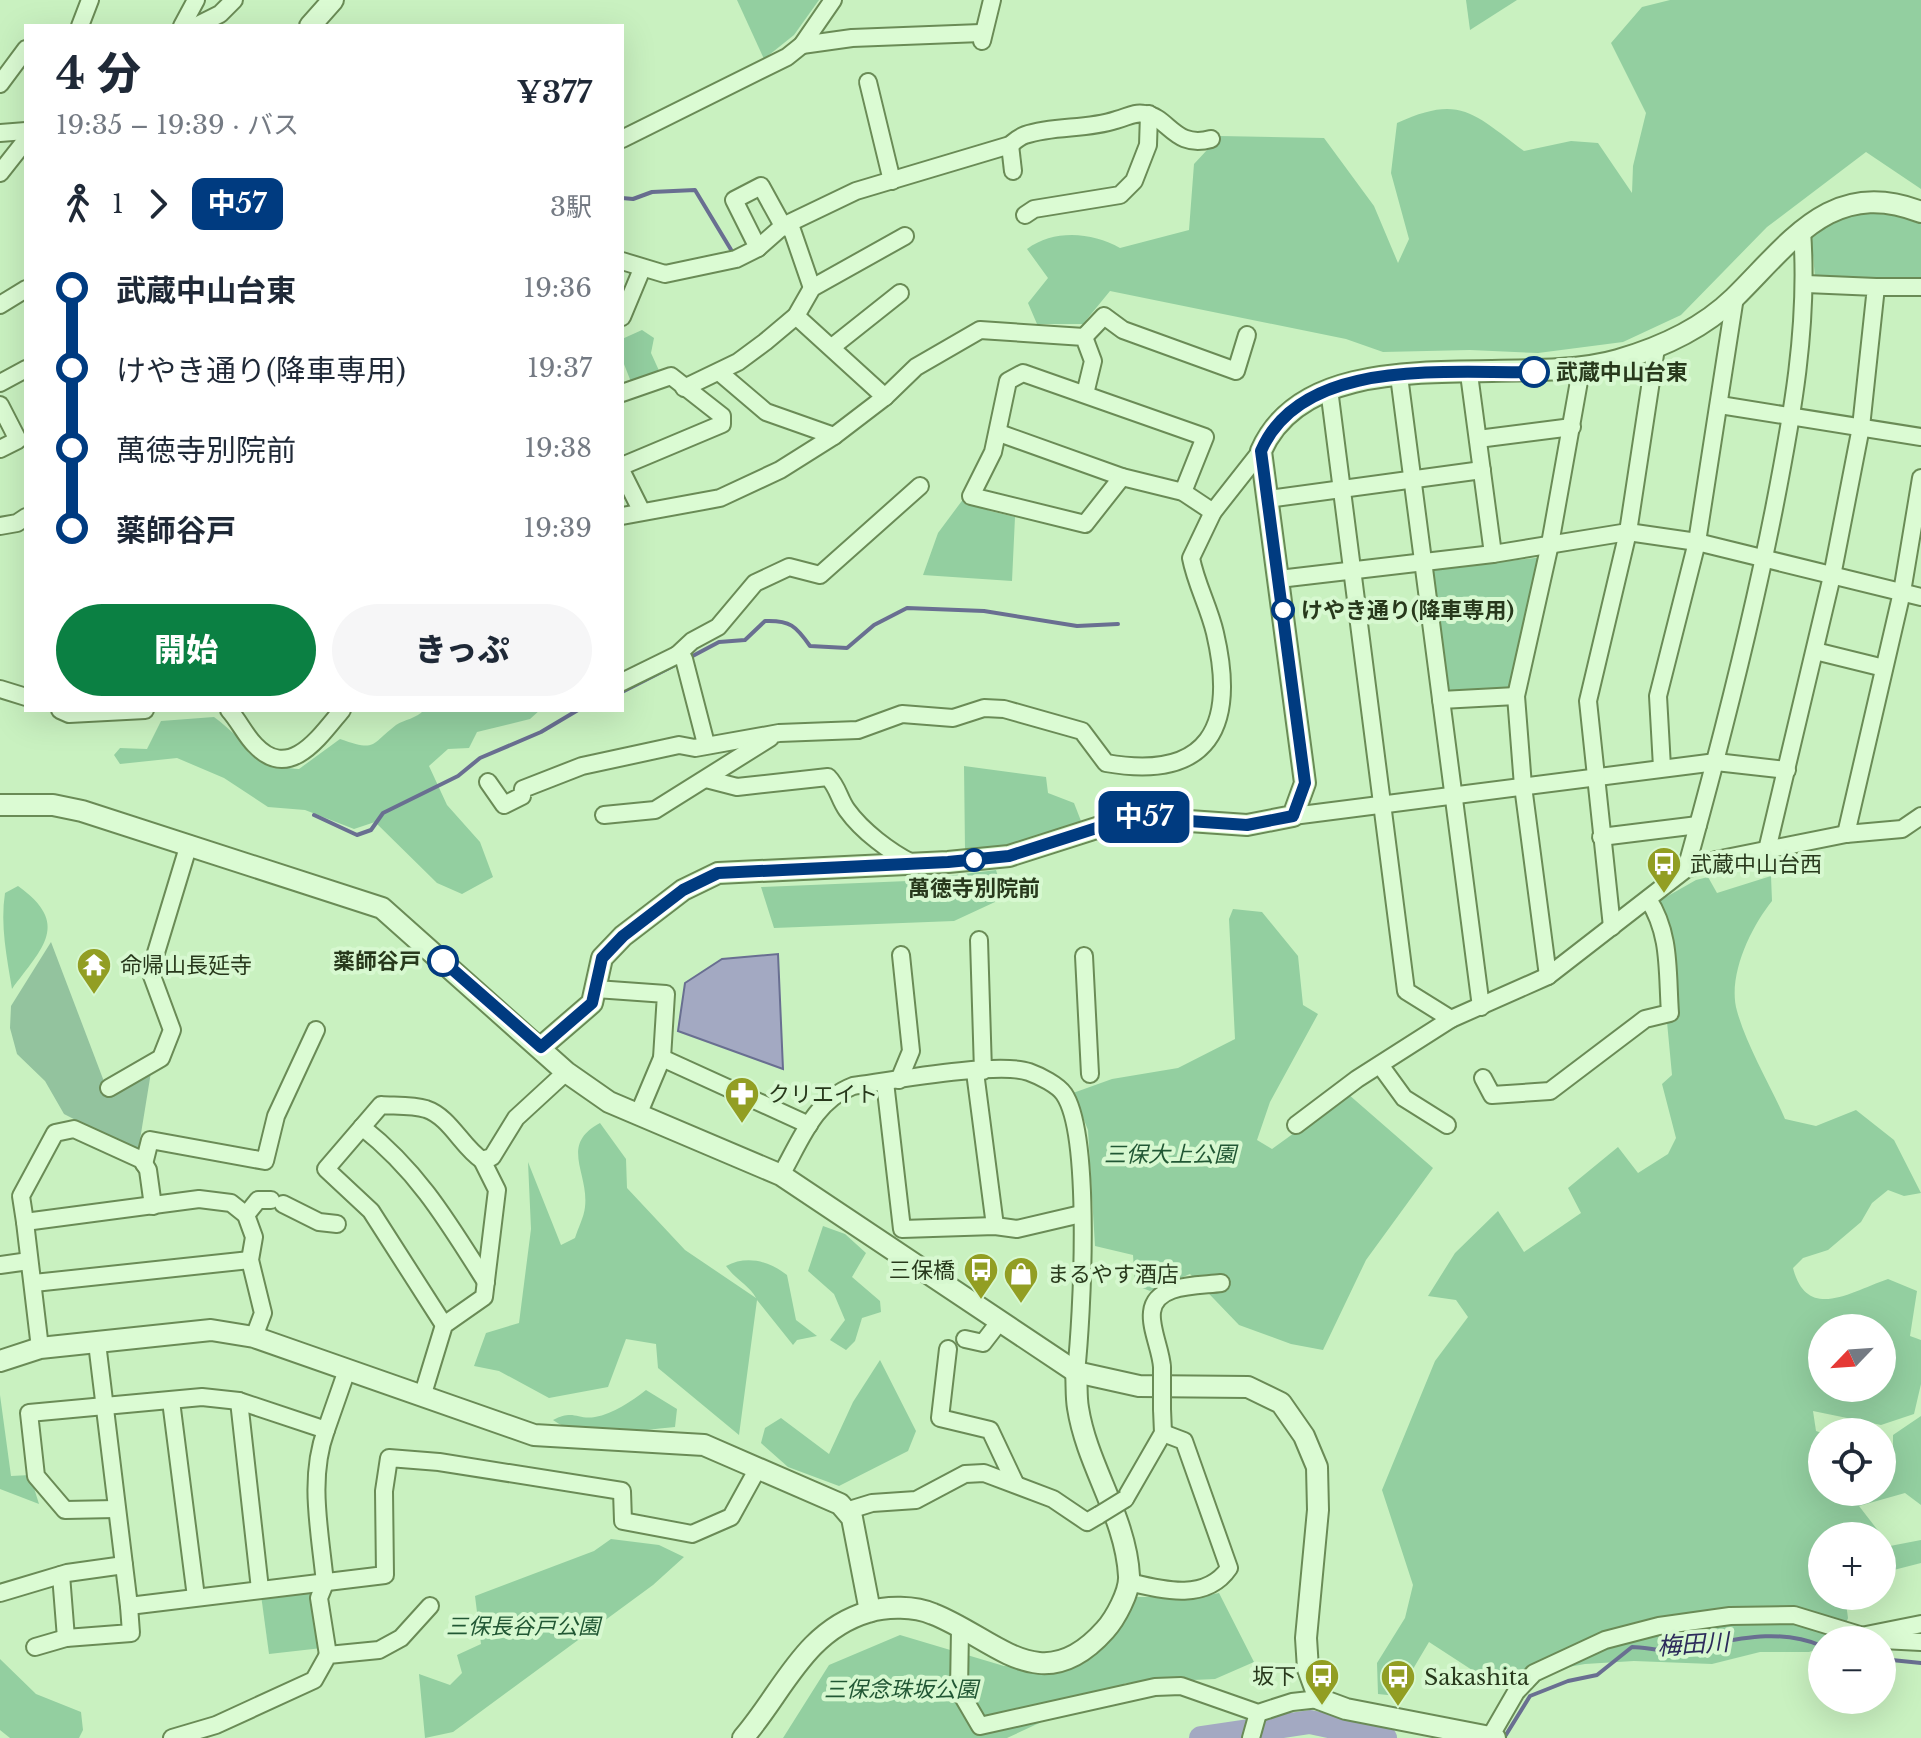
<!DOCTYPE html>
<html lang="ja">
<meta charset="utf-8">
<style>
body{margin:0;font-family:"Libre Baskerville","Noto Sans JP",serif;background:#f6f6f7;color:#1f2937;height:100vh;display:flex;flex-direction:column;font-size:30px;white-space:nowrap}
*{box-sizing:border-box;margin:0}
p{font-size:26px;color:#747a83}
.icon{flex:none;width:44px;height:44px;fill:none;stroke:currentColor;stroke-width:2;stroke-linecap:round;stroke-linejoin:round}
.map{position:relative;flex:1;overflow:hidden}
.panel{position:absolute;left:24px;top:24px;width:600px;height:688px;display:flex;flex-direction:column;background:#fff;border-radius:0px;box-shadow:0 8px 32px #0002}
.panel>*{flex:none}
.badge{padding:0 16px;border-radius:12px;font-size:28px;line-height:52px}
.needle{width:52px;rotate:245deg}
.controls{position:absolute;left:1808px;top:1314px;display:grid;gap:16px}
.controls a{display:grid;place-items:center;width:88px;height:88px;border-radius:50%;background:#fff;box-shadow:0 8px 32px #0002;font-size:40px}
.map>.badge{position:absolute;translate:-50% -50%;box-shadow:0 0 0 4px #fff}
.legs{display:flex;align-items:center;gap:12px;height:88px;padding:0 32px;font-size:26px}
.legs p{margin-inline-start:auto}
.summary{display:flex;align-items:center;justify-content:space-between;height:136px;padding:0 32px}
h1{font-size:44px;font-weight:800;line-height:60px}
.button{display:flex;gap:16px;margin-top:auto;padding:16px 32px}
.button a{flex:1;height:92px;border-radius:48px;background:#0b8043;color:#fff;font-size:32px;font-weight:800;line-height:92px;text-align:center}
.button a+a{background:#f6f6f7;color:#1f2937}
ul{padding:0 32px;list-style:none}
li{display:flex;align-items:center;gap:28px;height:80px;font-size:30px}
li i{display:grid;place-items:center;width:12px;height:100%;margin:0 10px;background:currentColor}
li i::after{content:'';width:20px;height:20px;margin:-10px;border:6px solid;border-radius:50%;background:#fff}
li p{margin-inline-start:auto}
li:first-child i{background:linear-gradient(#0000 50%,currentColor 0)}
li:last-child i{background:linear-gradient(currentColor 50%,#0000 0)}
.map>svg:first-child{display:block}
</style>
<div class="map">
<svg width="1921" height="1738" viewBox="0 0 1921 1738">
<rect width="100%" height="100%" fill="#c9f1c0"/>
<g fill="#93cfa0" fill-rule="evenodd">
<polygon points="737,0 819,0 794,35 764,59"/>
<polygon points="1466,0 1517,0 1470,30"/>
<path d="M 1670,0 L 1921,0 L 1921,189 L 1866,152 L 1767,227 L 1681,315 L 1623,342 L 1538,353 L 1470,350 L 1383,352 L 1346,339 L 1110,291 L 1083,324 L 1037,324 L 1028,303 L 1048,278 L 1027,249 C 1054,229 1092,232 1120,248 L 1189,230 L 1194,164 L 1220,136 L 1324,138 L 1374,206 L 1398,263 L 1409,239 L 1391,173 L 1397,123 C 1460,94 1473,113 1524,151 L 1571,141 L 1598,143 L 1632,193 L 1633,166 L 1646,113 L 1611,43 L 1642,7 Z"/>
<polygon points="1844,212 1895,215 1921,222 1921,283 1815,277 1811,233"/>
<polygon points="642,330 654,338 651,353 661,375 633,387 622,359 622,339"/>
<polygon points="964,498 990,511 1015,517 1012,581 923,575 938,533"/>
<polygon points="1543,557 1512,691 1449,697 1433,570"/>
<path d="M 424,710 L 540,710 L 530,719 L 477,732 L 469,748 L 448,749 L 429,766 L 447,805 L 480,842 L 493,877 L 462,894 L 437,883 L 375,822 L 354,829 L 305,810 L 268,807 L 224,778 L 177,758 L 120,764 L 114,755 L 120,748 L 147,749 L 161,721 L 214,717 C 244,739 259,767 299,769 L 340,739 C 377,752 370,745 396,725 C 405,719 416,719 424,710 Z"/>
<polygon points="964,766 1046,777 1048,793 1074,803 1081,821 1000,850 965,849"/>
<polygon points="996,870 1001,887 995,902 954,921 774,928 761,887 908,881"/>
<path d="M 1771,876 L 1772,901 C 1751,927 1727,976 1737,1011 C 1747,1047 1770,1084 1785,1119 L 1816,1126 L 1856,1110 L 1894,1140 L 1921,1193 L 1904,1196 L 1888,1190 L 1872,1203 L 1861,1222 L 1828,1250 L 1803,1258 L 1793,1268 C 1807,1322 1850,1292 1888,1279 L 1917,1291 L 1910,1336 L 1921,1340 L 1921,1384 L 1914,1414 L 1881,1425 L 1813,1411 L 1816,1431 L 1822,1433 L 1822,1492 L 1882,1492 L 1882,1458 L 1893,1453 L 1893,1435 L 1921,1416 L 1921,1505 L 1905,1493 L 1859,1506 L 1890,1546 L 1921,1540 L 1921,1563 L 1882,1573 L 1882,1536 L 1822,1536 L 1822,1596 L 1845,1596 L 1848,1618 L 1840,1640 L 1822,1640 L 1822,1648 L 1809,1652 L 1760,1652 L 1712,1664 L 1634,1661 L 1585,1664 L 1489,1681 L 1429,1642 L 1397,1696 L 1378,1694 L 1377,1663 L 1405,1618 L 1413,1585 L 1382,1490 L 1435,1361 L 1468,1317 L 1456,1300 L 1428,1296 L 1455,1253 L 1498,1211 L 1524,1252 L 1581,1213 L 1568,1188 L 1618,1147 L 1638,1173 L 1668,1154 L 1676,1138 L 1662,1084 L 1672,1075 L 1667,1022 L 1679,1018 C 1673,978 1677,938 1659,901 L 1696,880 L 1708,877 L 1717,893 ZM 1822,1328 L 1882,1328 L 1882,1388 L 1822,1388 Z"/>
<path d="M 18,886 C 71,924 43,947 12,989 C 7,958 0,925 5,893 Z"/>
<polygon points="1233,909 1262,912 1298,956 1303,1005 1318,1014 1270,1102 1257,1140 1272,1149 1348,1094 1433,1168 1366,1260 1323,1350 1291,1344 1239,1325 1190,1274 1150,1291 1135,1285 1133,1255 1095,1246 1088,1130 1073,1093 1112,1079 1178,1068 1235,1039 1229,919"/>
<path d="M 600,1123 L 626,1159 L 627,1188 L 685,1250 L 756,1298 C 751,1287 735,1279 726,1266 C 747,1255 769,1261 787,1275 L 796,1320 L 817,1336 L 797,1340 L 793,1345 L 757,1300 L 739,1435 L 658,1368 L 656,1344 L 626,1339 L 608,1387 L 549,1398 L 499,1371 L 474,1366 L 486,1333 L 519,1323 L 531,1229 L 528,1162 L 561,1245 L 575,1238 C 578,1228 584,1217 585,1207 C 589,1172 559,1145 600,1123 Z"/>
<polygon points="823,1226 845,1234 866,1253 852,1277 880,1301 881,1312 862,1318 855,1341 846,1350 830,1340 845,1320 834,1294 808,1271"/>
<polygon points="880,1360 916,1431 908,1451 839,1486 788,1467 761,1443 765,1428 781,1418 829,1454 853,1402"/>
<path d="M 646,1390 L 677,1409 L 675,1427 C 640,1430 583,1442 553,1420 C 574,1409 577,1420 595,1417 C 613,1414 632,1401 646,1390 Z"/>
<polygon points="0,1395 11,1476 30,1475 39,1504 0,1489"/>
<polygon points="611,1539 659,1545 684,1557 653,1585 453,1732 425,1738 419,1674 450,1685 462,1673 457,1655 481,1644 475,1596 594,1551"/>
<polygon points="315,1589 322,1648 269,1654 261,1595"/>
<polygon points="1219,1593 1254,1662 1215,1679 1126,1683 1007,1738 783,1738 829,1665 900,1635 1004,1666 1059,1668 1133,1597 1199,1597"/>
<polygon points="0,1659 36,1694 81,1712 83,1730 79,1738 10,1738 0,1730"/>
</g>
<polygon fill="#93c39e" points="51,942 108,1092 151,1072 138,1152 64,1114 45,1081 17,1054 10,1028 11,1006"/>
<polygon fill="#a3a9c2" stroke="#696f91" stroke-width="2" points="778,954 783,1069 678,1031 685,983 722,959"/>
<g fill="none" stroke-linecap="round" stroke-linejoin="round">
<g stroke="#696f91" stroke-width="4">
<polyline points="622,198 633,199 652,192 695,190 733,253"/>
<path d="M 687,659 L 719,642 L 745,640 L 765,621 C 790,620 796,626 810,646 L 847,648 L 874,625 L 907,608 L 984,611 L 1077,626 L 1118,624"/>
<polyline points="622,692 679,663"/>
<polyline points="314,815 357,835 371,830 383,813 458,776 480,758 541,732 578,710"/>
<polyline points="1882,1659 1921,1663"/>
<path d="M 1504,1738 L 1530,1696 L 1568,1681 L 1597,1675 L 1632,1647 C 1647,1647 1660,1652 1675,1650 C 1725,1643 1773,1625 1822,1646"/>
</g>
<polyline stroke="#a3a9c2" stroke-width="24" points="1201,1738 1310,1722 1385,1738"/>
<defs>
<g id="minor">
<polyline points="80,26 90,0"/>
<polyline points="182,26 196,0"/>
<polyline points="196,26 220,14 234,0"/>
<polyline points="982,41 992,0"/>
<polyline points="802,45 852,38 981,33"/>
<polyline points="868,82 892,181"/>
<polyline points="0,84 26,49"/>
<polyline points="0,133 26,131"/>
<polyline points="622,139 787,57 802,45 833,0"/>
<polyline points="1010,145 1013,171"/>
<polyline points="0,173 26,140"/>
<polyline points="1025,215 1034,209 1120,195 1134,181 1148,145 1149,114"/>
<polyline points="758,248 734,200 761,186 783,226 792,230 812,288"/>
<path d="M 622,261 L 665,274 L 736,259 L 758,248 L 783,226 L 856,191 L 1010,145 C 1015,141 1019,137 1025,135 C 1055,125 1086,130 1116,120 C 1128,117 1133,112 1145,114 C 1169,117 1174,149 1211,139"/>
<polyline points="1876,287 1921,287"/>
<polyline points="0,305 26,289"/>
<polyline points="796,316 885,397"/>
<polyline points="622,317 642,269"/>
<polyline points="1084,337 1104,316 1123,330 1236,371 1247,335"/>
<polyline points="832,347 900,293"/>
<polyline points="1581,370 1550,544 1516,696 1523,786 1548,976 1686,869 1716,860 1846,834 1902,829 1921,816"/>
<polyline points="719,372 766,412 834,436"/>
<polyline points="1469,374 1493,554"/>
<polyline points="1399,376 1481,1007"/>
<polyline points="0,383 26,369"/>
<polyline points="684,388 738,362 765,342 796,316 812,288 905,236"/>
<polyline points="1329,389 1406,991 1451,1019 1548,976"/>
<polyline points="622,393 671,376 722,416 722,424 622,466"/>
<polyline points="0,405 18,440 0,449"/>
<polyline points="1720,405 1921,437"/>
<polyline points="999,433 1122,477 1183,492 1213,512"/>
<polyline points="1478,439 1572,427"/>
<polyline points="622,472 641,510"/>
<polyline points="1122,477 1085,524 971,496 993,452 1008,381 1023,373 1205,437 1183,492"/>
<polyline points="1268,499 1482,470"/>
<polyline points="622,516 720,498 780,470 834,436 885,397 916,367 980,330 1084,337 1093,361 1085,394"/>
<polyline points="0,526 17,523 26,517"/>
<polyline points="1279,579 1493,554 1628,532 1697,542 1921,597"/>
<polyline points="1815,651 1884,668"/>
<polyline points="677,655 692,641 718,627 755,583 789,567 820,575 920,486"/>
<polyline points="622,682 677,655 684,659 706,744"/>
<polyline points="0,689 26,697"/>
<polyline points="1441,700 1516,696"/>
<polyline points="60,710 69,714 145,710"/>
<path d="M 229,710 C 239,721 245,735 255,745 C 290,782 320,736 342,710"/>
<polyline points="1662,767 1658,696 1697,542 1735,297"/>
<path d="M 706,779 L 737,787 L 828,777 C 838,787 839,799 847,810 C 862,831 890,852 912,863"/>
<path d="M 488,782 L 504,805 L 522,796 L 523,789 L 582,766 L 679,745 L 695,748 L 779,733 L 858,730 L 902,714 L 953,718 L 984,708 L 1004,709 L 1082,731 L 1106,763 C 1209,781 1237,727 1215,633 C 1209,607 1196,584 1191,558 L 1213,512 L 1261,451"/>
<polyline points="604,815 655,810 770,738"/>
<polyline points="1293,816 1716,762 1787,770"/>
<polyline points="1846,834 1902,592 1921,478"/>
<polyline points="1601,837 1698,825"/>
<polyline points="1767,850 1832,576 1861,427 1876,287 1806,284"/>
<path d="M 1686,869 C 1719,750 1750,630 1774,509 C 1792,417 1809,325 1802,231"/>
<polyline points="1612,927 1588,701 1628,532 1656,348"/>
<polyline points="979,940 983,1071"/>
<polyline points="1084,956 1090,1074"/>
<polyline points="596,989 666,994 662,1058 638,1115"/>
<polyline points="662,1058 809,1125"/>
<polyline points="1380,1065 1404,1098 1447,1125"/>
<polyline points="975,1072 995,1226"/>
<path d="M 1483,1078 L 1492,1095 L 1550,1091 L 1645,1019 L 1670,1013 C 1667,972 1671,934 1648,899"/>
<polyline points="899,1080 911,1051 901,955"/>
<polyline points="885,1082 902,1229 995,1226 1017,1229 1081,1214"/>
<polyline points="109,1088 161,1058 172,1030 152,976 155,956 189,844"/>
<polyline points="1296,1125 1357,1079 1451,1019"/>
<path d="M 362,1127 C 419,1172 448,1222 486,1282"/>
<polyline points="144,1164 150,1140 265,1161 276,1116 316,1030"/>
<path d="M 781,1175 C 801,1140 814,1101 853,1086 C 889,1081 999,1061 1029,1072 C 1040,1076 1058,1085 1064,1094 C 1092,1135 1082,1318 1076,1372"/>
<polyline points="283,1204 319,1222 337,1224"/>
<polyline points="246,1215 258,1200 271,1200"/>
<polyline points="25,1222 21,1196 55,1133 74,1129 142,1160 148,1170 153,1206"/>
<polyline points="0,1265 29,1261"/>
<polyline points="34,1283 250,1260"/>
<path d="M 444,1325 L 371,1211 L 326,1169 L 381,1105 C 394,1106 413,1105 426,1109 C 450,1117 462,1147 482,1160 L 492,1157 L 516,1118 L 566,1072"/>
<polyline points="965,1339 983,1343 1000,1321"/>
<polyline points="97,1343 129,1606 385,1575 384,1491 389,1458 439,1462 622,1491 623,1521 692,1534 731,1517 758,1468"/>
<polyline points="40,1348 25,1222 199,1199 231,1203 246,1215 254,1237 250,1260 263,1313 254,1337"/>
<polyline points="948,1349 940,1418 990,1430 1015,1483"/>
<path d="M 1162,1367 C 1161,1350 1150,1328 1152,1312 C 1155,1283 1200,1286 1221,1283"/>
<polyline points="422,1397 444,1325 484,1297 497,1190 482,1160"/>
<polyline points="171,1401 196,1597"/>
<polyline points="239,1401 260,1589"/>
<path d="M 326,1430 C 308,1479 320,1531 325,1583 L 319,1598 L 328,1655"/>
<polyline points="1125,1499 1163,1433 1162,1409"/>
<polyline points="116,1509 65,1510 36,1476 29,1413 202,1397 239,1401 326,1430 347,1370"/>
<polyline points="846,1511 872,1503 916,1500 965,1474 984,1473 1053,1499 1087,1522 1099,1515"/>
<polyline points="61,1575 66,1638"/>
<path d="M 1129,1582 C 1162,1590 1206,1602 1229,1568 L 1184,1441 L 1163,1433"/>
<polyline points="0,1593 67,1573 124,1565"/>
<polyline points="960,1629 959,1690 980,1726 1155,1687 1181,1686 1258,1713 1292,1702 1319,1699"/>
<polyline points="1861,1636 1921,1624"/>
<polyline points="1882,1640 1921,1642"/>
<polyline points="35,1647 66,1638 131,1633 129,1606"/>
<polyline points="1490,1737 1516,1692 1534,1673 1605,1640 1659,1626 1730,1616 1794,1615 1876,1640"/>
<polyline points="172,1738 216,1725 314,1680 328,1655 379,1650 401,1638 430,1606"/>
<polyline points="1251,1738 1258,1713"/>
</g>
<g id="tertiary">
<polyline points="310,26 333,0"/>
<polyline points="0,805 53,805 82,811 382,908 566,1072 609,1102 781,1175 1076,1372 1139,1386 1248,1387 1281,1403 1304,1436 1317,1467 1318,1510 1306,1638 1308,1669 1319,1699 1346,1709 1495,1738"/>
<path d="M 541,1047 L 592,1003 L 602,958 L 623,936 L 683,890 L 718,873 L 948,862 L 1009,856 L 1131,817 L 1247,825 L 1293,816 L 1305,783 L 1261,451 C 1312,334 1516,390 1618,360 C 1660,348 1703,328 1734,298 C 1791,242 1832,177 1921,212"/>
<polyline points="0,1361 40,1348 211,1330 254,1337 534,1435 704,1445 840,1504 852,1518 870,1611"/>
<path d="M 743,1738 C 783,1692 804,1631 868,1612 C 886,1606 915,1606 933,1614 C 995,1638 1041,1702 1105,1630 C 1115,1619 1130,1592 1129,1576 C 1126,1517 1087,1466 1078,1408 C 1076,1397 1077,1384 1076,1372"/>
</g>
</defs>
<use href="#minor" stroke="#6a8b56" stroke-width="20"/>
<use href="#tertiary" stroke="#6a8b56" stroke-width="24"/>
<use href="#minor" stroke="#dbfbd3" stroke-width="16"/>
<use href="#tertiary" stroke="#dbfbd3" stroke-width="20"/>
<defs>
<g id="minor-bridge">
<polyline points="1162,1409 1162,1367"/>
<polyline points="1099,1515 1125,1499"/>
</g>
</defs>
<use href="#minor-bridge" stroke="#6a8b56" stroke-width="20" stroke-linecap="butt"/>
<use href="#minor-bridge" stroke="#dbfbd3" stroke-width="16"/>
</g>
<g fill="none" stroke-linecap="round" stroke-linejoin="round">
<defs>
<path id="line-1" d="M 443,961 L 541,1047 L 592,1003 L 602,958 L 623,936 L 683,890 L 718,873 L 948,862 L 1009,856 L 1131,817 L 1247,825 L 1293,816 L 1305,783 L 1261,451 C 1302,356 1448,374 1534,372"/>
</defs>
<use href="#line-1" stroke="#fff" stroke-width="18"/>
<use href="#line-1" stroke="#003b80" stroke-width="12"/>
</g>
<defs>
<symbol id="bus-pin" viewBox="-11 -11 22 30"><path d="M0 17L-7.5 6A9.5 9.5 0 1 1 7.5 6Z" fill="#929e23" stroke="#d7f8d0"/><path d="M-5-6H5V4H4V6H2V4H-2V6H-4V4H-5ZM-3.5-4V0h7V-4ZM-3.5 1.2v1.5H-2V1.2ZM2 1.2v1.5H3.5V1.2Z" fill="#fff"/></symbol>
<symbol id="temple-pin" viewBox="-11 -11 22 30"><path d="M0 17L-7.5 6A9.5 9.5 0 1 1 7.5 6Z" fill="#929e23" stroke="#d7f8d0"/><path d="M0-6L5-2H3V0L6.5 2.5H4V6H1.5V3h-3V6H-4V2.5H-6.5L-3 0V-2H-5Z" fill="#fff"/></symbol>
<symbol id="pharmacy-pin" viewBox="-11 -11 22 30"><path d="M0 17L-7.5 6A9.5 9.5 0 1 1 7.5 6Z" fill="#929e23" stroke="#d7f8d0"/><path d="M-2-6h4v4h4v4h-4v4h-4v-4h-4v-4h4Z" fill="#fff"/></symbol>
<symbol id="shop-pin" viewBox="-11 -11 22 30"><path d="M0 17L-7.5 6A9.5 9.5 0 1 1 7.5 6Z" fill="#929e23" stroke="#d7f8d0"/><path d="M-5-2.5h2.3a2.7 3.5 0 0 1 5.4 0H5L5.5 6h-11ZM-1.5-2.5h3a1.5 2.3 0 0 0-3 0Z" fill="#fff"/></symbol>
</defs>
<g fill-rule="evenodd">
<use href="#bus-pin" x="1644" y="844" width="40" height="54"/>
<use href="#temple-pin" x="74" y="945" width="40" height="54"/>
<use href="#pharmacy-pin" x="722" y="1074" width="40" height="54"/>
<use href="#bus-pin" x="961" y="1250" width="40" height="54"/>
<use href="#shop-pin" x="1001" y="1254" width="40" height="54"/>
<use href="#bus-pin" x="1302" y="1656" width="40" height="54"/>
<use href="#bus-pin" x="1378" y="1657" width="40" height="54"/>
</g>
<g fill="#fff" stroke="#003b80" stroke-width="4">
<circle cx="1534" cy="372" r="14"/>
<circle cx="1283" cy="610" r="10"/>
<circle cx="974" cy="860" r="10"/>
<circle cx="443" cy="961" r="14"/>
</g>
<g text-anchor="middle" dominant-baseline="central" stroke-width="8" stroke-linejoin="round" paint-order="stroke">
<g font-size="22" font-weight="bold" fill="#28391c" stroke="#d7f8d0" text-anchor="start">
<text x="1556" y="372">武蔵中山台東</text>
<text x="1301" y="610">けやき通り(降車専用)</text>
<text x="974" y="888" text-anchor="middle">萬徳寺別院前</text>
<text x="421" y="961" text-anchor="end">薬師谷戸</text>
</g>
<g font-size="22" fill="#28391c" stroke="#d7f8d0" text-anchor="start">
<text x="1690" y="864">武蔵中山台西</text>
<text x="120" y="965">命帰山長延寺</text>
<text x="768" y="1094">クリエイト</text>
<text x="955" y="1270" text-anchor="end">三保橋</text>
<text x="1047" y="1274">まるやす酒店</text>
<text x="1296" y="1676" text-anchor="end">坂下</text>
<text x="1424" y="1677">Sakashita</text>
</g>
<g font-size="22" font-style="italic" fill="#215734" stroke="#d7f8d0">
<text x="1170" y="1154">三保大上公園</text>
<text x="523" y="1626">三保長谷戸公園</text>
<text x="901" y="1689">三保念珠坂公園</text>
</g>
<g font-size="24" font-style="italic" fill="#2c2a5a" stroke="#d7f8d0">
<text transform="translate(1693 1644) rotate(-4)">梅田川</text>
</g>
</g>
</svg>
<div class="controls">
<a><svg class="needle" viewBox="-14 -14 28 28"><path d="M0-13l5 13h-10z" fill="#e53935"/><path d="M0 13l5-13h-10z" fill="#747a83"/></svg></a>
<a><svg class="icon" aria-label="locate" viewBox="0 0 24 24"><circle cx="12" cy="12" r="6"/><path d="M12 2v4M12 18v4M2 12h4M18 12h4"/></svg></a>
<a>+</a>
<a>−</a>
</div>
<b class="badge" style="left:1144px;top:817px;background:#003b80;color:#fff">中57</b>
<section class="panel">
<div class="summary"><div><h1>4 分</h1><p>19:35 – 19:39 · バス</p></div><b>¥377</b></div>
<div class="legs"><svg class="icon" aria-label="walk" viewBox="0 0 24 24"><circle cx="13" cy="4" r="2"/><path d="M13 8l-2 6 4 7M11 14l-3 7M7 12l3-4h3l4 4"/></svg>1<svg class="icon" aria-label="forward" viewBox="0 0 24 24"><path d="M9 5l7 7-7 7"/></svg><b class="badge" style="background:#003b80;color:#fff">中57</b><p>3駅</p></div>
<ul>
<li><i style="color:#003b80"></i><b>武蔵中山台東</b><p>19:36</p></li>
<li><i style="color:#003b80"></i><span>けやき通り(降車専用)</span><p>19:37</p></li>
<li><i style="color:#003b80"></i><span>萬徳寺別院前</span><p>19:38</p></li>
<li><i style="color:#003b80"></i><b>薬師谷戸</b><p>19:39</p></li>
</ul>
<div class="button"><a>開始</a><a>きっぷ</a></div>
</section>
</div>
